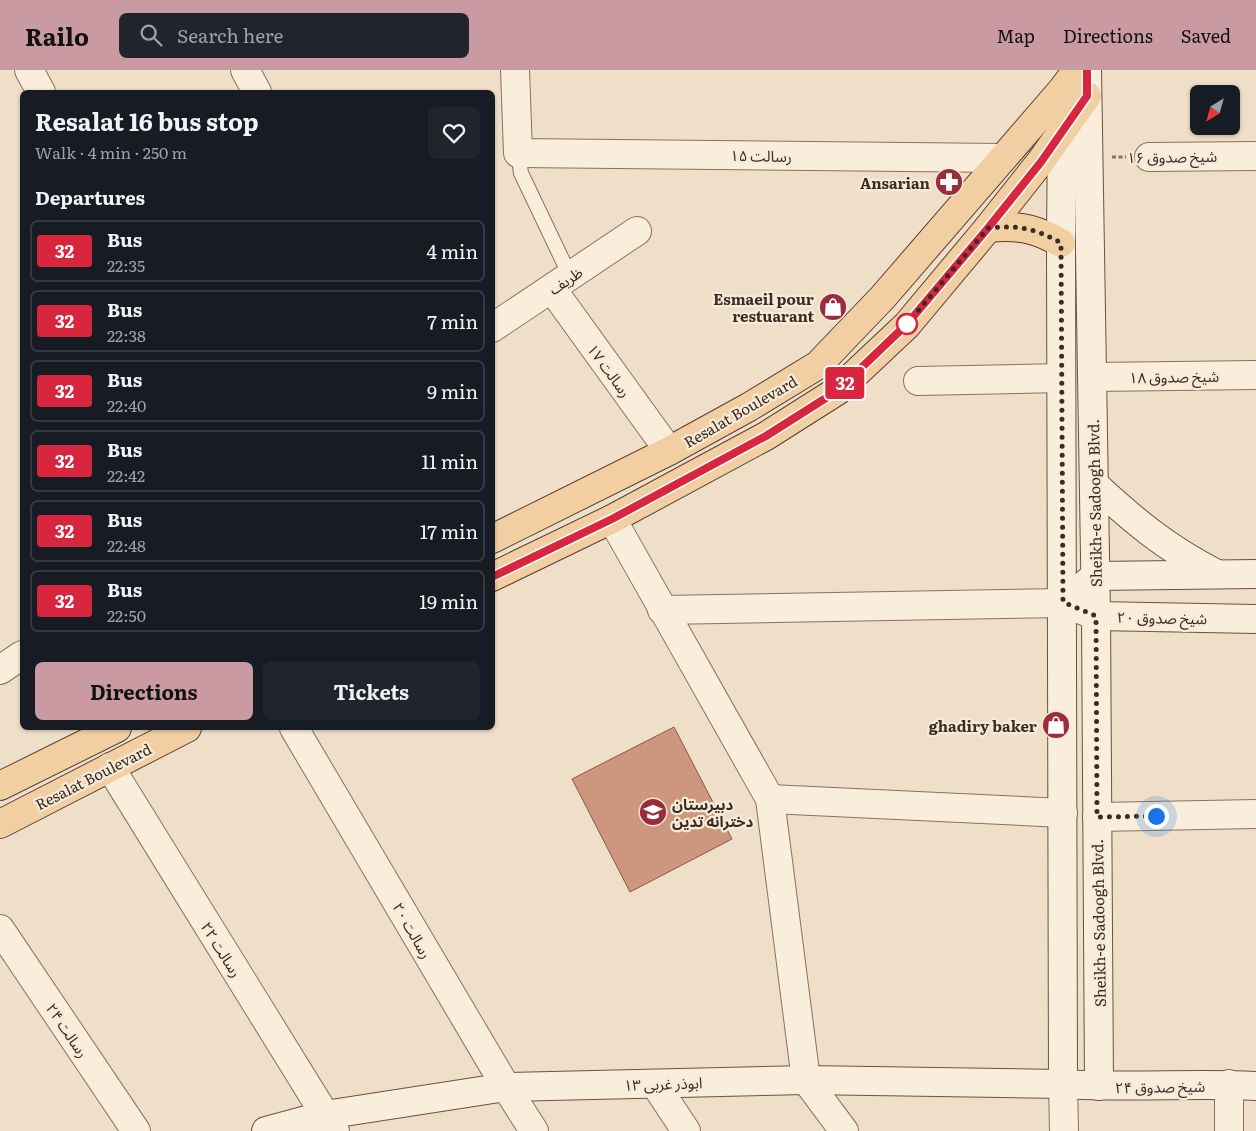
<!DOCTYPE html>
<meta charset="utf-8">
<style>
body{margin:0;font-family:Literata,"Noto Sans Arabic",serif;background:#20242c;color:#f1f3f6;height:100vh;display:flex;flex-direction:column;font-size:19px;white-space:nowrap}
*{box-sizing:border-box;margin:0}
p{font-size:16px;color:#9ea1a6}
.icon{flex:none;width:28px;height:28px;fill:none;stroke:currentColor;stroke-width:2;stroke-linecap:round;stroke-linejoin:round}
.map{position:relative;flex:1;overflow:hidden}
.side{position:absolute;left:20px;top:20px;width:475px;height:640px;display:flex;flex-direction:column;background:#171b24;border-radius:8px;box-shadow:0 1px 4px #0004}
.side>*{flex:none}
.badge{padding:0 10px;border-radius:4px;font-size:18px;line-height:32px}
.needle{width:32px;rotate:217deg}
.fabs{position:absolute;left:1190px;top:15px;display:grid;gap:10px}
.fabs a{display:grid;place-items:center;width:50px;height:50px;border-radius:8px;background:#171b24;box-shadow:0 1px 4px #0004;font-size:25px}
.you{position:absolute;width:25px;height:25px;margin:-12px;border:4px solid #fff;border-radius:50%;background:#1a73e8;box-shadow:0 0 0 8px #1a73e833}
.map>.badge{position:absolute;translate:-50% -50%;box-shadow:0 0 0 2px #fff}
h2{padding:0 15px;font-size:19px;line-height:45px}
.round{display:grid;place-items:center;flex:none;width:52px;height:52px;border-radius:8px;background:#20242c}
.overview{display:flex;align-items:center;justify-content:space-between;height:85px;padding:0 15px}
h1{font-size:24px;font-weight:700;line-height:38px}
.action{display:flex;gap:10px;margin-top:auto;padding:10px 15px}
.action a{flex:1;height:58px;border-radius:8px;background:#ca9aa2;color:#111;font-size:20px;font-weight:700;line-height:58px;text-align:center}
.action a+a{background:#20242c;color:#f1f3f6}
ul{padding:0;list-style:none}
li{display:flex;align-items:center;gap:15px;height:62px;margin:0 10px 8px;padding:0 5px;border:2px solid #363941;border-radius:8px}
li div{flex:1}
li b{display:block;font-size:19px}
li em{font-style:normal}
li .badge{min-width:55px;font-weight:700;text-align:center}
header{display:flex;align-items:center;gap:30px;box-sizing:border-box;height:70px;padding:0 25px;background:#ca9aa2;color:#111}
header strong{font-size:24px}
nav{display:flex;gap:28px;margin-inline-start:auto;font-size:18px}
.search{width:350px;height:45px;background:#20242c;display:flex;align-items:center;gap:12px;box-sizing:border-box;padding:0 18px;border-radius:8px;color:#9ea1a6;font-size:19px}
.map>svg:first-child{display:block}
</style>
<header>
<strong>Railo</strong>
<div class="search"><svg class="icon" aria-label="search" viewBox="0 0 24 24"><circle cx="10" cy="10" r="6"/><path d="M15 15l6 6"/></svg>Search here</div>
<nav><a>Map</a><a>Directions</a><a>Saved</a></nav>
</header>
<div class="map">
<svg width="1256" height="1061" viewBox="0 0 1256 1061">
<rect width="100%" height="100%" fill="#efdfc9"/>
<polygon fill="#cc967f" stroke="#8a5743" points="674,657 732,769 630,822 572,709"/>
<g fill="none" stroke-linecap="round" stroke-linejoin="round">
<defs>
<polyline id="lane" points="518,83 521,103 570,206"/>
<g id="street">
<polyline points="29,0 41,22"/>
<polyline points="245,0 257,22"/>
<polyline points="515,0 518,83 1003,88"/>
<polyline points="1149,87 1256,86"/>
<polyline points="552,219 669,381"/>
<polyline points="492,258 637,161"/>
<polyline points="1092,307 1256,305"/>
<polyline points="918,311 1061,308"/>
<polyline points="612,449 770,729 806,1010 844,1061"/>
<polyline points="662,540 1063,533"/>
<polyline points="0,600 22,585"/>
<polyline points="294,658 506,1017 534,1061"/>
<polyline points="110,697 335,1061"/>
<polyline points="770,729 1063,743"/>
<polyline points="1097,747 1256,744"/>
<polyline points="0,859 136,1061"/>
<polyline points="655,1014 686,1061"/>
<polyline points="1063,1014 1064,1061"/>
<polyline points="1229,1014 1229,1061"/>
</g>
<g id="secondary">
<polyline points="1087,0 1096,546 1099,1016"/>
<polyline points="1062,48 1061,173 1063,1014"/>
<path d="M 1094,414 C 1134,451 1166,478 1215,503"/>
<polyline points="1081,518 1095,506 1256,504"/>
<polyline points="1079,539 1096,546 1256,549"/>
<path d="M 266,1061 L 325,1045 L 506,1017 L 806,1010 L 1063,1014 C 1128,1018 1192,1013 1256,1016"/>
</g>
<g id="primary">
<path d="M 988,158 C 1018,155 1035,158 1061,173"/>
<polyline points="492,469 669,381 749,337 818,295 883,227 1062,20 1077,0"/>
<polyline points="492,507 612,449 766,366 837,321 907,255 988,158 1041,91 1087,26"/>
<polyline points="0,716 117,658"/>
<polyline points="0,754 187,658"/>
</g>
</defs>
<use href="#lane" stroke="#8b705d" stroke-width="16"/>
<use href="#street" stroke="#8b705d" stroke-width="30"/>
<use href="#secondary" stroke="#6d5140" stroke-width="30"/>
<use href="#primary" stroke="#593f31" stroke-width="30"/>
<polyline stroke="#8b705d" stroke-width="3" stroke-dasharray="4 2.5" stroke-linecap="butt" points="1112,87 1126,87"/>
<use href="#lane" stroke="#f9eddc" stroke-width="14"/>
<use href="#street" stroke="#f9eddc" stroke-width="28"/>
<use href="#secondary" stroke="#f9eddc" stroke-width="28"/>
<use href="#primary" stroke="#f1cfa2" stroke-width="28"/>
</g>
<g fill="none" stroke-linecap="round" stroke-linejoin="round">
<defs>
<polyline id="line" points="492,507 612,449 766,366 837,321 907,254 988,158 1041,92 1087,26 1087,0"/>
</defs>
<use href="#line" stroke="#fff" stroke-width="11"/>
<use href="#line" stroke="#d7263d" stroke-width="8"/>
<path stroke="#3c2b21" stroke-width="5" stroke-dasharray="0 9" d="M 907,254 L 988,158 C 1018,155 1035,158 1061,173 L 1063,532 L 1096,546 L 1097,747 L 1156,746"/>
</g>
<defs>
<symbol id="pharmacy-disc" viewBox="-11 -11 22 22"><circle r="9.5" fill="#9a2d3b" stroke="#f6ead8"/><path d="M-2-6h4v4h4v4h-4v4h-4v-4h-4v-4h4Z" fill="#fff"/></symbol>
<symbol id="shop-disc" viewBox="-11 -11 22 22"><circle r="9.5" fill="#9a2d3b" stroke="#f6ead8"/><path d="M-5-2.5h2.3a2.7 3.5 0 0 1 5.4 0H5L5.5 6h-11ZM-1.5-2.5h3a1.5 2.3 0 0 0-3 0Z" fill="#fff"/></symbol>
<symbol id="school-disc" viewBox="-11 -11 22 22"><circle r="9.5" fill="#9a2d3b" stroke="#f6ead8"/><path d="M0-5L7-2L0 1L-7-2ZM-4 1L0 2.5L4 1V4Q0 6-4 4Z" fill="#fff"/></symbol>
</defs>
<g fill-rule="evenodd">
<use href="#pharmacy-disc" x="933" y="96" width="32" height="32"/>
<use href="#shop-disc" x="817" y="221" width="32" height="32"/>
<use href="#shop-disc" x="1040" y="639" width="32" height="32"/>
<use href="#school-disc" x="637" y="726" width="32" height="32"/>
</g>
<circle fill="#fff" stroke="#d7263d" stroke-width="2.5" cx="907" cy="254" r="10"/>
<g text-anchor="middle" dominant-baseline="central" stroke-width="4.5" stroke-linejoin="round" paint-order="stroke">
<g font-size="15" fill="#3c2b21" stroke="#f6ead8">
<text transform="translate(761 85) rotate(1)">رسالت ۱۵</text>
<text transform="translate(1172 86) rotate(-1)">شیخ صدوق ۱۶</text>
<text transform="translate(565 210) rotate(-34)">ظریف</text>
<text transform="translate(610 300) rotate(54)">رسالت ۱۷</text>
<text transform="translate(1174 306) rotate(-1)">شیخ صدوق ۱۸</text>
<text transform="translate(740 341) rotate(-30)">Resalat Boulevard</text>
<text transform="translate(1094 433) rotate(-91)">Sheikh-e Sadoogh Blvd.</text>
<text transform="translate(1162 547) rotate(1)">شیخ صدوق ۲۰</text>
<text transform="translate(93 706) rotate(-27)">Resalat Boulevard</text>
<text transform="translate(1098 853) rotate(-91)">Sheikh-e Sadoogh Blvd.</text>
<text transform="translate(413 860) rotate(60)">رسالت ۲۰</text>
<text transform="translate(222 879) rotate(58)">رسالت ۲۲</text>
<text transform="translate(68 960) rotate(56)">رسالت ۲۴</text>
<text transform="translate(663 1013) rotate(-2)">ابوذر غربی ۱۳</text>
<text transform="translate(1160 1016) rotate(-1)">شیخ صدوق ۲۴</text>
</g>
<g font-size="15" font-weight="bold" fill="#3c2b21" stroke="#f6ead8" text-anchor="end">
<text x="930" y="112">Ansarian</text>
<text x="814" y="228">Esmaeil pour<tspan x="814" dy="17">restuarant</tspan></text>
<text x="1037" y="655">ghadiry baker</text>
<text x="672" y="733" text-anchor="start">دبیرستان<tspan x="672" dy="17">دخترانه تدین</tspan></text>
</g>
</g>
</svg>
<div class="fabs">
<a><svg class="needle" viewBox="-14 -14 28 28"><path d="M0-13l5 13h-10z" fill="#e53935"/><path d="M0 13l5-13h-10z" fill="#9ea1a6"/></svg></a>
</div>
<div class="you" style="left:1156px;top:746px"></div>
<b class="badge" style="left:845px;top:313px;background:#d7263d;color:#fff">32</b>
<section class="side">
<div class="overview"><div><h1>Resalat 16 bus stop</h1><p>Walk · 4 min · 250 m</p></div><a class="round"><svg class="icon" aria-label="heart" viewBox="0 0 24 24"><path d="M12 20l-8-8c-3-5 5-10 8-4 3-6 11-1 8 4z"/></svg></a></div>
<h2>Departures</h2>
<ul>
<li><span class="badge" style="background:#d7263d;color:#fff">32</span><div><b>Bus</b><p>22:35</p></div><em>4 min</em></li>
<li><span class="badge" style="background:#d7263d;color:#fff">32</span><div><b>Bus</b><p>22:38</p></div><em>7 min</em></li>
<li><span class="badge" style="background:#d7263d;color:#fff">32</span><div><b>Bus</b><p>22:40</p></div><em>9 min</em></li>
<li><span class="badge" style="background:#d7263d;color:#fff">32</span><div><b>Bus</b><p>22:42</p></div><em>11 min</em></li>
<li><span class="badge" style="background:#d7263d;color:#fff">32</span><div><b>Bus</b><p>22:48</p></div><em>17 min</em></li>
<li><span class="badge" style="background:#d7263d;color:#fff">32</span><div><b>Bus</b><p>22:50</p></div><em>19 min</em></li>
</ul>
<div class="action"><a>Directions</a><a>Tickets</a></div>
</section>
</div>
